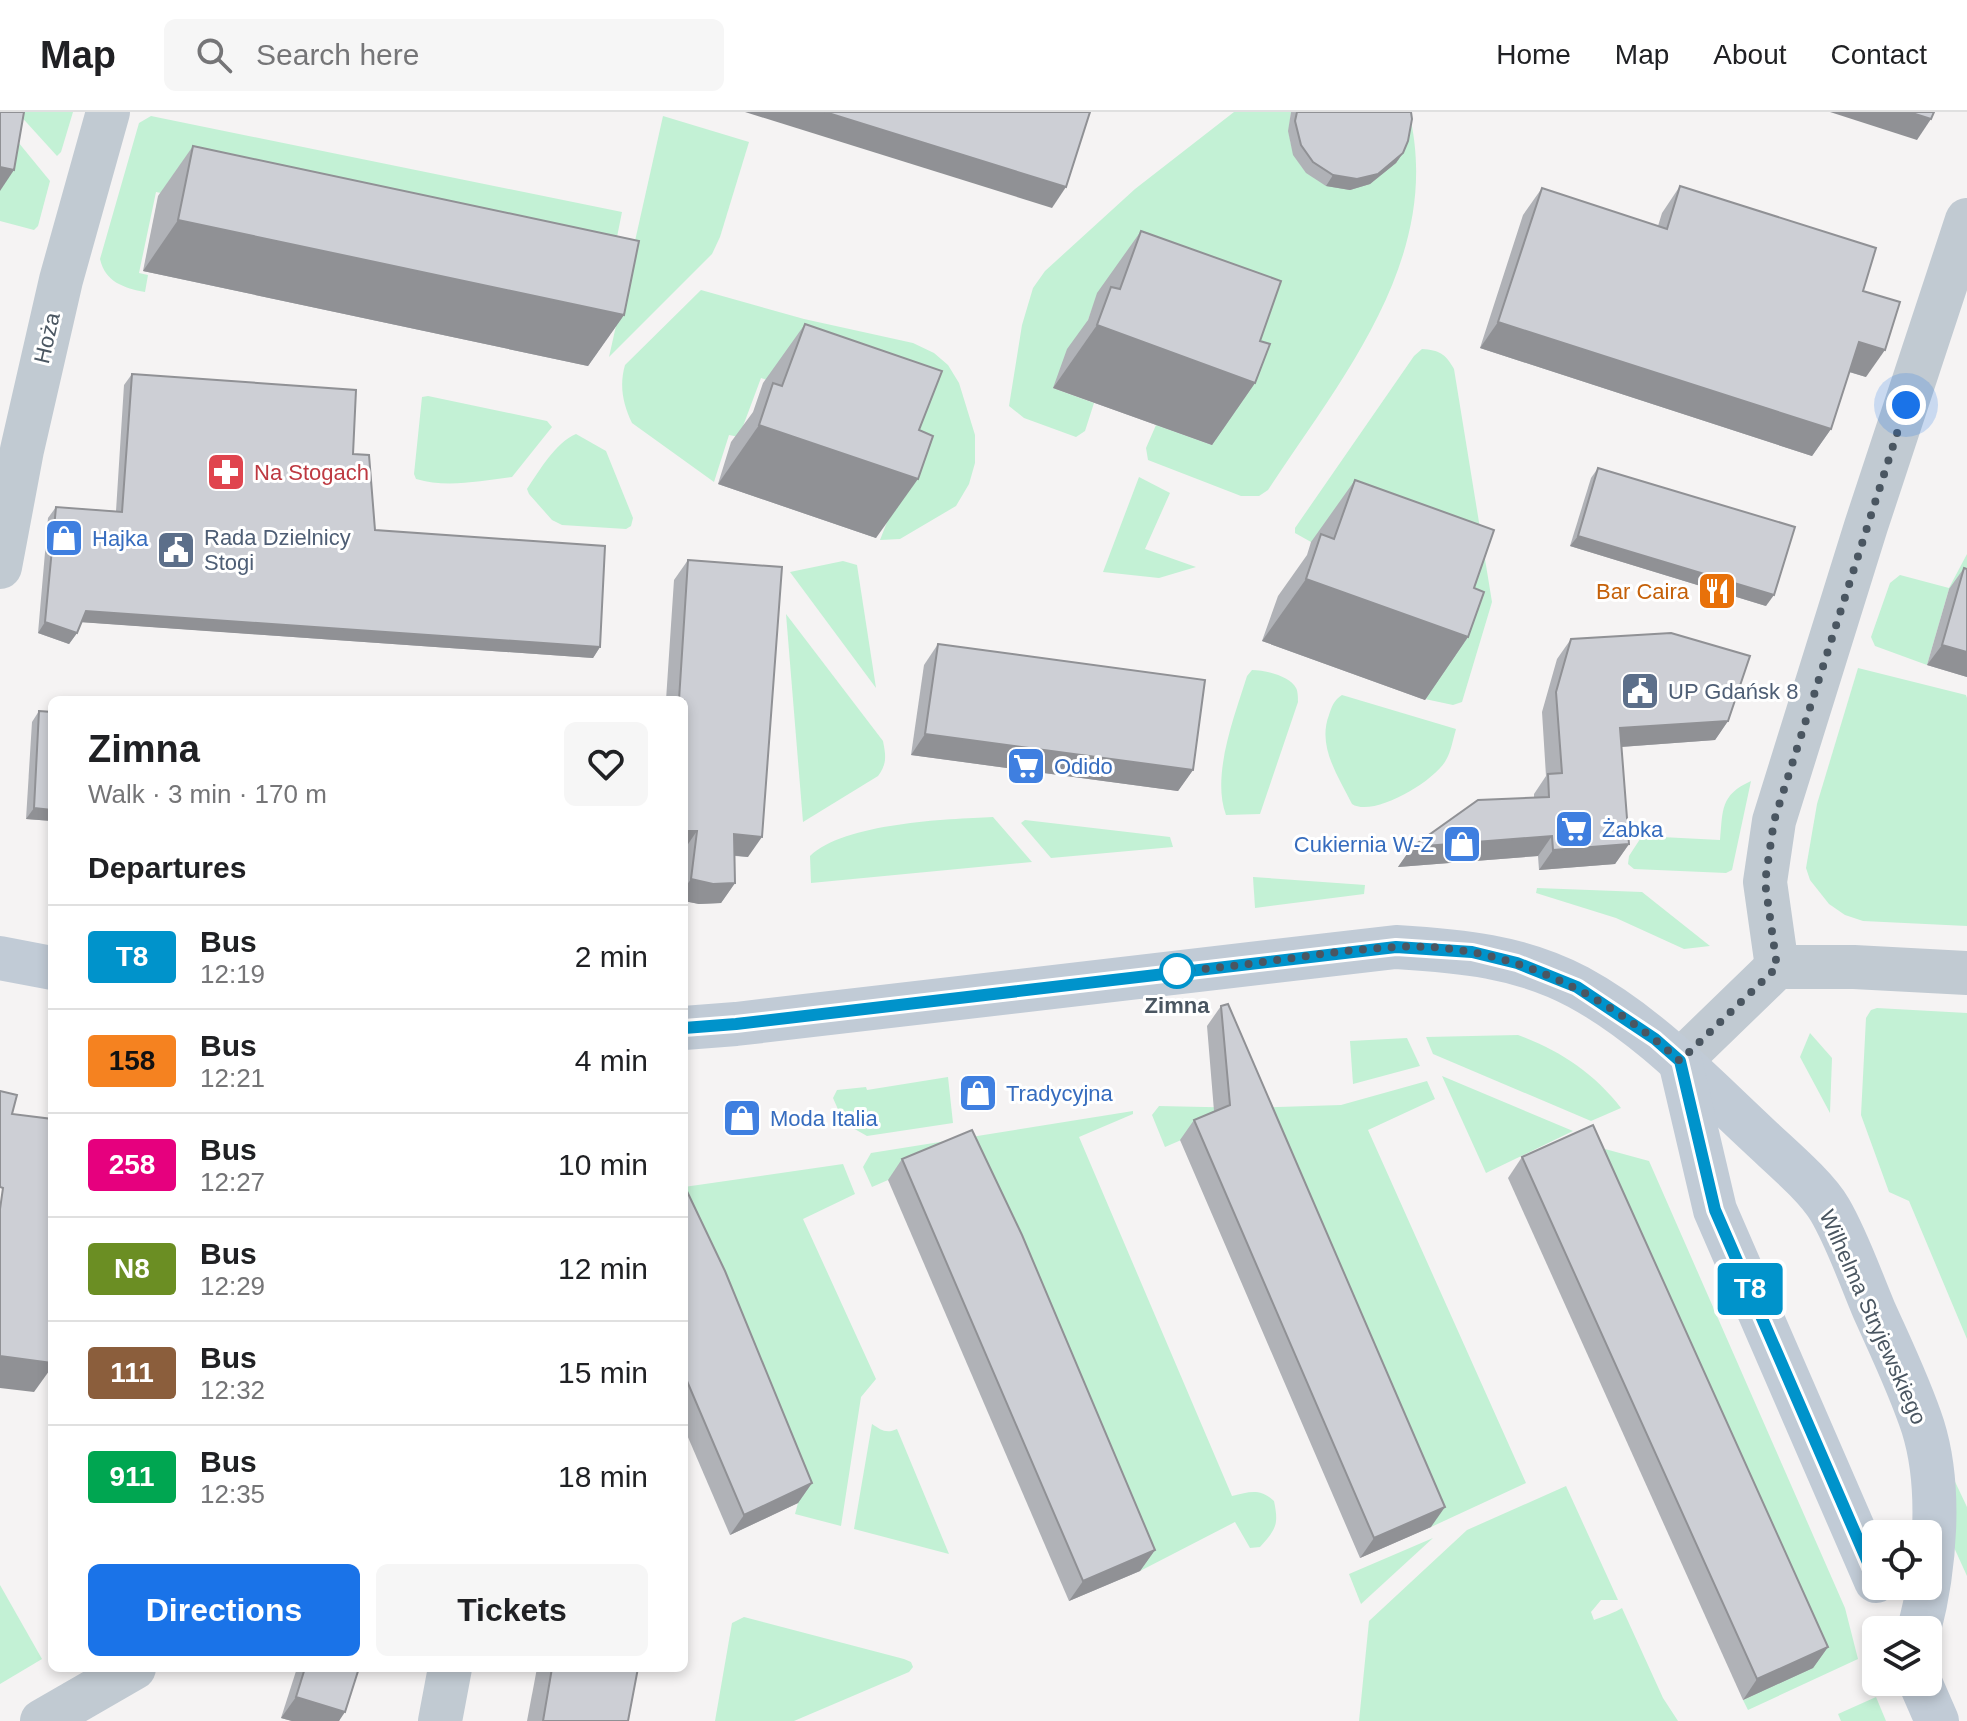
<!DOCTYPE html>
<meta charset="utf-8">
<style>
body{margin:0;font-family:Arial,sans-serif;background:#f6f6f6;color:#202124;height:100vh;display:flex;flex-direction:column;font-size:30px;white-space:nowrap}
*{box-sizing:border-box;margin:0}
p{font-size:26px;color:#757577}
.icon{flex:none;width:44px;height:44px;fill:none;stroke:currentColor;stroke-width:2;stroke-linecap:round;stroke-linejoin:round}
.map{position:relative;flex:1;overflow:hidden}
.drawer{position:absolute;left:48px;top:584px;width:640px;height:976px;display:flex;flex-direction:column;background:#fff;border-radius:12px;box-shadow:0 4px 12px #0003}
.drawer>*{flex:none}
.badge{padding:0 16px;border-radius:6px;font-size:28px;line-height:52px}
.buttons{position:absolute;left:1862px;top:1408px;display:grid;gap:16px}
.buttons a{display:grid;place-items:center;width:80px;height:80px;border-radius:12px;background:#fff;box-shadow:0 4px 12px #0003;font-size:40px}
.you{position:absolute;width:40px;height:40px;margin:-20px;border:6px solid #fff;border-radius:50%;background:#1a73e8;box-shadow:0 0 0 12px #1a73e833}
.map>.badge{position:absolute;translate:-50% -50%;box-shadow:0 0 0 4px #fff}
h2{padding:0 40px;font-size:30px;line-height:72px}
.round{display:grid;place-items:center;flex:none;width:84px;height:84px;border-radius:12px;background:#f6f6f6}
.summary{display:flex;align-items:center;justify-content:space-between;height:136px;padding:0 40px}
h1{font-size:38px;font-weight:700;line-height:60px}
.button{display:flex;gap:16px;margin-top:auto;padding:16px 40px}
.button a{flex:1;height:92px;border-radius:12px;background:#1a73e8;color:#fff;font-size:32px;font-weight:700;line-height:92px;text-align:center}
.button a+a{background:#f6f6f6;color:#202124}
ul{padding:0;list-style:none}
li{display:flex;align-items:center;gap:24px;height:104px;padding:0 40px;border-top:2px solid #e0e0e0}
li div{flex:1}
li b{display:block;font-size:30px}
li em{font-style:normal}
li .badge{min-width:88px;font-weight:700;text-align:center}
header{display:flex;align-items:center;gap:48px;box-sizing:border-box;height:112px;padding:0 40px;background:#fff;border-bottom:2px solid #e0e0e0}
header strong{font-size:38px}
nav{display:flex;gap:44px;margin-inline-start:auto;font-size:28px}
.search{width:560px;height:72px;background:#f6f6f6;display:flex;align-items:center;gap:20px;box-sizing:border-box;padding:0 28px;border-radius:12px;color:#757577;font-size:30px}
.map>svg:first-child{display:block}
</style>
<header>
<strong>Map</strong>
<div class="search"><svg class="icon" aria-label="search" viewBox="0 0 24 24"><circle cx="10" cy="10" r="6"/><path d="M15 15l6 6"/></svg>Search here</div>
<nav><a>Home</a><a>Map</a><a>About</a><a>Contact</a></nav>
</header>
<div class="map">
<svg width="1967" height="1609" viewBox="0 0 1967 1609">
<rect width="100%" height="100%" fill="#f5f3f3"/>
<g fill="#c3f1d5">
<polygon points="17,0 73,0 61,40 57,44"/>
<path d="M 1234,0 L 1291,0 C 1287,27 1290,39 1306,60 L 1409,0 C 1444,145 1343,264 1268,378 L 1259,384 L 1241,384 L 1148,348 L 1146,336 L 1156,313 L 1212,333 L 1098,181 L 1076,240 L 1053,276 L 1094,291 L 1085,319 L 1076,325 L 1024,306 L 1009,294 L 1022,213 L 1033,176 L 1045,159 L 1135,77 Z"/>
<path d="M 151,4 L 622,100 L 607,175 L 156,80 L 139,161 L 148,163 L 145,180 C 124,176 105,170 100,147 L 139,11 Z"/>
<polygon points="663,4 749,30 720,125 712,142 609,245"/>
<polygon points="0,8 50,69 38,114 34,118 0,109"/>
<path d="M 701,178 L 804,207 L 913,231 L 934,241 L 948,253 L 959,271 L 975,323 L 975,351 L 969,372 L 956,394 L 900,427 L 880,428 L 898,382 L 883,375 L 904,317 L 761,266 L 739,325 L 729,323 L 714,370 L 632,311 C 623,292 619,274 625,253 Z"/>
<path d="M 1422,237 C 1439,238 1446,242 1454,257 L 1492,490 L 1462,590 L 1453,593 L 1425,587 L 1450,480 L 1311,430 L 1295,421 L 1295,416 L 1414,244 Z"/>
<path d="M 428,284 L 547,309 L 552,315 L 512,365 C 481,369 446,376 416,367 L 414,362 L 422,285 Z"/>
<path d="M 576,322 L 606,339 L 633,406 L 631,414 L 626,417 L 562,413 L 552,408 L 529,382 L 527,377 C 539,359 556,330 576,322 Z"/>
<polygon points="1139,365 1170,381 1145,437 1196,455 1159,466 1103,460"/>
<polygon points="1967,442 1967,482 1949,477 1927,553 1875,534 1871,525 1890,471 1900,463 1949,476"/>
<polygon points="843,449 857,453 876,576 790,460"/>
<path d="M 786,502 L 883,629 C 886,644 887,652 878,664 L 803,710 Z"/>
<polygon points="1858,556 1966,583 1967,586 1967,814 1863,809 1845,803 1829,792 1810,768 1806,756 1817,692"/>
<path d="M 1252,558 C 1265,558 1290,564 1296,576 C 1298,579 1298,587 1298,590 L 1260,702 L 1226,703 C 1211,663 1235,603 1247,564 Z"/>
<path d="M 1342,583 L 1456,617 C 1453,627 1451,640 1446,648 C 1435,669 1373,706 1352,692 C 1338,664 1317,634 1329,603 C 1332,594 1334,588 1342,583 Z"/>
<path d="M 1751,669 L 1732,758 L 1726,761 L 1634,757 L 1628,752 L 1629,744 L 1642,724 L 1720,728 C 1723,698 1720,683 1751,669 Z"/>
<path d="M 993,705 L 1032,750 L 811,771 L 810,744 C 844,711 947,707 993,705 Z"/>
<polygon points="1025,708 1170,725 1173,735 1051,746 1021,711"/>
<polygon points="1253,765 1365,773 1364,782 1255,796"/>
<polygon points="1537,776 1642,780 1710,834 1684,837 1616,806 1536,781"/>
<polygon points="1877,896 1967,901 1967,1227 1909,1089 1889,1080 1861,1003 1866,906 1871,898"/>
<polygon points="1810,921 1832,946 1830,1001 1800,945"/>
<path d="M 1518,923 C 1559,938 1594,961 1621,996 L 1591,1009 L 1433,942 L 1426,925 Z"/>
<polygon points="1407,926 1420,954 1353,972 1350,929"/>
<polygon points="1442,964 1573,1019 1486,1061"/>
<polygon points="948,965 953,1011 867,1024 844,1011 833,986 837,978 866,975 867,978"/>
<polygon points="1427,969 1435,987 1368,1018 1526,1371 1431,1415 1251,998 1165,1035 1152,1003 1159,994 1251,996 1341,993"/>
<path d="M 1133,999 L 1133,1002 L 1079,1025 L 1232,1384 C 1250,1380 1259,1376 1274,1389 C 1279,1413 1276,1417 1260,1435 L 1250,1436 L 1235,1410 L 1140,1459 L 1007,1143 L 957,1038 L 872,1075 L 863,1055 L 871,1041 Z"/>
<polygon points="1594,1034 1649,1049 1845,1496 1858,1547 1748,1598 1743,1588 1813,1555"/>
<polygon points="843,1052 855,1082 803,1107 876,1267 861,1285 841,1414 795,1402 798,1391 684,1075"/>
<path d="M 872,1312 C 881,1318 886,1322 897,1317 L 949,1442 L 854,1417 Z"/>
<polygon points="1949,1357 1967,1395 1967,1464 1952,1431"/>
<path d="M 1566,1374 L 1618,1488 L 1601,1488 L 1591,1500 L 1594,1508 C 1602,1505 1616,1500 1622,1496 L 1663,1586 L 1678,1609 L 1359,1609 L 1369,1509 L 1467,1418 Z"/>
<polygon points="1433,1426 1361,1492 1349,1462"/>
<polygon points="0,1473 42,1547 0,1572"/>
<polygon points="744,1505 904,1547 911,1550 913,1555 909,1560 794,1609 715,1609 732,1511"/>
<polygon points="1876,1585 1886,1609 1841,1609 1838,1602"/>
</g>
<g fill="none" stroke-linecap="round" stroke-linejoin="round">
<g stroke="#c1cad2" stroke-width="44">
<polyline points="0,455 22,338 61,168 108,0"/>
<polyline points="1777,855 1765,770 1774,709 1866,414 1967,108"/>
<polyline points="1680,949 1777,855 1854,855 1967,861"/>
<polyline points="42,1609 134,1556"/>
<polyline points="440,1609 450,1556"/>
</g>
<g stroke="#c1cbd6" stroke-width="44">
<polyline points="0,846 52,856"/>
<path d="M 684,916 L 736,912 L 1396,835 C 1460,839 1520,844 1578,875 C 1648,913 1702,971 1759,1024 C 1780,1044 1816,1074 1830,1098 C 1848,1129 1860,1165 1874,1198 C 1891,1236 1910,1275 1923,1315 C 1942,1376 1935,1457 1919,1518"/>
<polyline points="1680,949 1715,1098 1876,1469"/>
<polyline points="1920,1570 1937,1609"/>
</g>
</g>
<g fill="#b0b2b7">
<polygon points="1291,0 1411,0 1403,41 1396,51 1370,72 1350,78 1326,74 1306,61 1293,43 1288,19"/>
<polygon points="193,34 624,203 588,254 143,159 158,84"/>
<polygon points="1680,74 1863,179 1866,265 1849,260 1831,317 1812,344 1480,236 1523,103 1542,76 1658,114 1662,101"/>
<polygon points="1141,119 1260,229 1255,271 1212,333 1053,276 1067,237 1088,208 1097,181"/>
<polygon points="805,212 919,318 876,426 718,372 731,330 753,300 763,271"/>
<polygon points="132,262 353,342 375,418 600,535 593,546 81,510 77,521 69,532 38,521 48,406 56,395 116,399 124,273"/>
<polygon points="1598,356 1766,494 1570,434 1591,366"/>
<polygon points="1355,368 1474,476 1468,525 1425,588 1262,529 1278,484 1307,443 1311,430"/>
<polygon points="688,448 748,745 735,744 735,771 721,791 699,792 684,789 684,588 666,588 674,468"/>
<polygon points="1964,456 1967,565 1927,553 1949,477"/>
<polygon points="1571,527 1728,609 1715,628 1621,635 1629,732 1615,752 1539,758 1538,744 1398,755 1412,735 1534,686 1534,682 1546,664 1542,600 1557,547"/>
<polygon points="938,532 1193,658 1178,679 911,643 924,553"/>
<polygon points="39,599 52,709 26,707 32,610"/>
<polygon points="1221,894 1431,1415 1360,1446 1180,1028 1194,1008 1214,999 1207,914"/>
<polygon points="1522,1045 1828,1535 1813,1556 1743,1588 1508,1066"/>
<polygon points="902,1047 1155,1438 1140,1459 1069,1489 888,1068"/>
<polygon points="684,1073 812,1371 798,1391 730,1423 684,1316"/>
<polygon points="297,1556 359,1556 339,1609 292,1609 281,1606"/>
<polygon points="537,1556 638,1556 628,1609 527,1609"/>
</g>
<g fill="#909195">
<polygon points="745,0 825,0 1066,75 1052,96"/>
<polygon points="1830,0 1909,0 1931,7 1917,28"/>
<polygon points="1403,41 1396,51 1370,72 1350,78 1326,74 1333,63"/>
<polygon points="0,55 14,58 0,79"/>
<polygon points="178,108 624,203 588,254 143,159"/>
<polygon points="1498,210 1831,317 1812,344 1480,236"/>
<polygon points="1097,213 1255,271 1212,333 1053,276"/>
<polygon points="1859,230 1885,238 1866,265 1840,257"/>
<polygon points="759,313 918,367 876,426 718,372"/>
<polygon points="1578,424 1774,483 1766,494 1570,434"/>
<polygon points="1306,467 1468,525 1425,588 1262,529"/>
<polygon points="86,499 600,535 593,546 79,510"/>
<polygon points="45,510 77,521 69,532 38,521"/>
<polygon points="1942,533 1967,540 1967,565 1927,553"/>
<polygon points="1728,609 1715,628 1606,636 1620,616"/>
<polygon points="925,622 1193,658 1178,679 911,643"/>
<polygon points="34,696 52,698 52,709 26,707"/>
<polygon points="684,719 697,719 684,738"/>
<polygon points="734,722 762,725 748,745 720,742"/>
<polygon points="1552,724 1538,744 1398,755 1412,735"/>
<polygon points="1629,732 1615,752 1539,758 1553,738"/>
<polygon points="691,767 735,771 721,791 699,792 684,789 684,777"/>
<polygon points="0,1244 52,1251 52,1255 34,1280 0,1276"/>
<polygon points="812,1371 798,1391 730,1423 744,1403"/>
<polygon points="1445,1395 1431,1415 1360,1446 1374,1426"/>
<polygon points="1155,1438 1140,1459 1069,1489 1083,1469"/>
<polygon points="1828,1535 1813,1556 1743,1588 1757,1567"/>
<polygon points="296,1585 345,1600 339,1609 292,1609 281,1606"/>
</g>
<g fill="#cdcfd5" stroke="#909195" stroke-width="2">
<polygon points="0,0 24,0 14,58 0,55"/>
<polygon points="825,0 1090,0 1066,75"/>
<polygon points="1297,0 1411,0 1412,7 1408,29 1403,41 1378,62 1357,67 1333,63 1313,50 1301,33 1295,9"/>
<polygon points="1909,0 1934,0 1931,7"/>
<polygon points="193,34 639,129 624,203 178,108"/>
<polygon points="1680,74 1876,136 1863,179 1900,190 1885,238 1859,230 1831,317 1498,210 1542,76 1667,117"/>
<polygon points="1141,119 1281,169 1260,229 1270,232 1255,271 1097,213 1111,175 1120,177"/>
<polygon points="805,212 942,259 919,318 933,324 918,367 759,313 773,271 782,274"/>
<polygon points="132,262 356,278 353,342 369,343 375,418 605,434 600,535 86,499 77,521 45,510 56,395 122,400"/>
<polygon points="1598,356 1795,415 1774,483 1578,424"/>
<polygon points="1355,368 1494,418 1474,476 1484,480 1468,525 1306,467 1321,422 1334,427"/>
<polygon points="688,448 782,455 762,725 734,722 735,771 713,772 691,767 697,719 684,719 684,588 679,588"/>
<polygon points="1964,456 1967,457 1967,540 1942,533"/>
<polygon points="1671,521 1750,544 1728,609 1620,616 1629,732 1553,738 1552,724 1412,735 1478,688 1549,685 1548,662 1562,661 1556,580 1571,527"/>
<polygon points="938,532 1205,568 1193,658 925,622"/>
<polygon points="39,599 52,600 52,698 34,696"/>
<polygon points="1228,892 1445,1395 1374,1426 1194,1008 1230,993 1221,894"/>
<polygon points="0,979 17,983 12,1002 52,1007 52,1251 0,1244 0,1097 3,1076 0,1075"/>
<polygon points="1593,1013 1828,1535 1757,1567 1522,1045"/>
<polygon points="972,1018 1022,1123 1155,1438 1083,1469 902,1047"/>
<polygon points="684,1073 725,1159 812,1371 744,1403 684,1262"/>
<polygon points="305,1556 359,1556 345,1600 296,1585"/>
<polygon points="552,1556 638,1556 628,1609 543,1609"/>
</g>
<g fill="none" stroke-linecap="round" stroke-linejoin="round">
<defs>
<polyline id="line" points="684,916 736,912 1396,835 1472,840 1517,851 1577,875 1655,927 1680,949 1715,1098 1876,1469"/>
</defs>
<use href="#line" stroke="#fff" stroke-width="18"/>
<use href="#line" stroke="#0093cb" stroke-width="12"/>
<path stroke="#4a5661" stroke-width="8" stroke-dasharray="0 14.4" d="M 1177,859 C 1248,855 1322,839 1394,835 C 1502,829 1602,879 1680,949 L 1777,855 L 1765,770 L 1774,709 L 1906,293"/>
</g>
<defs>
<symbol id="pharmacy-square" viewBox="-11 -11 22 22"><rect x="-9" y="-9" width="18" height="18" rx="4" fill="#e0444e" stroke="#fff"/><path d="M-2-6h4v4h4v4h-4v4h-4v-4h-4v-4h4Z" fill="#fff"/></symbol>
<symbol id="shop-square" viewBox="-11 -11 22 22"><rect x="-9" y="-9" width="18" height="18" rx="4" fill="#3f7fe0" stroke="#fff"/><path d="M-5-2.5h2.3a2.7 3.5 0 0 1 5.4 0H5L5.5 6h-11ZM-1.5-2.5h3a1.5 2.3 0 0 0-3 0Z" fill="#fff"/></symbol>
<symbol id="civic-square" viewBox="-11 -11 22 22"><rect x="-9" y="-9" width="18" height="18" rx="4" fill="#5c6f8a" stroke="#fff"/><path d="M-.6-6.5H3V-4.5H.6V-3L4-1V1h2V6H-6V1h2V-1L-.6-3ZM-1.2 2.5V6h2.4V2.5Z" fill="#fff"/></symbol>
<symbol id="restaurant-square" viewBox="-11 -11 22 22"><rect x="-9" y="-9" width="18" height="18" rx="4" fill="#e8710a" stroke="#fff"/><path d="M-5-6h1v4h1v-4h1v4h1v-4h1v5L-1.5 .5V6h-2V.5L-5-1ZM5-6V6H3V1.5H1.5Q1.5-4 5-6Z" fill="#fff"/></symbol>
<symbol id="supermarket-square" viewBox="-11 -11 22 22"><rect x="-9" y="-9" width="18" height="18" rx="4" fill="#3f7fe0" stroke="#fff"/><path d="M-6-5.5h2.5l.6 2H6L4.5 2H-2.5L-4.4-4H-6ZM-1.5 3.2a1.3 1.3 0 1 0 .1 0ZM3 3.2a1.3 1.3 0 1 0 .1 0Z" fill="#fff"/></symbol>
</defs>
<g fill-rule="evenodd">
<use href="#pharmacy-square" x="204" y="338" width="44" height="44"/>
<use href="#shop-square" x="42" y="404" width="44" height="44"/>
<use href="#civic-square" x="154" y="416" width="44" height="44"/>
<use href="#restaurant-square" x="1695" y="457" width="44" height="44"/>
<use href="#civic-square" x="1618" y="557" width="44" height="44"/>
<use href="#supermarket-square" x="1004" y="632" width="44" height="44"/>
<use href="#supermarket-square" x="1552" y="695" width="44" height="44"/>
<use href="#shop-square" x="1440" y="710" width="44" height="44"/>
<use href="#shop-square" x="956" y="959" width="44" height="44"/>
<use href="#shop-square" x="720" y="984" width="44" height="44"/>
</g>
<circle fill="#fff" stroke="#0093cb" stroke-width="4" cx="1177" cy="859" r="16"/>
<g text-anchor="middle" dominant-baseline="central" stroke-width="6" stroke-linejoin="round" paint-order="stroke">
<g font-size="22" fill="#4a5661" stroke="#fff">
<text transform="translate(47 226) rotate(-77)">Hoża</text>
<text transform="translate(1873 1205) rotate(66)">Wilhelma Stryjewskiego</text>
</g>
<g font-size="22" fill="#be3a42" stroke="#fff" text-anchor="start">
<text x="254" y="360">Na Stogach</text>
</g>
<g font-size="22" fill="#4e5e75" stroke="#fff" text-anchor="start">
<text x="204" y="425">Rada Dzielnicy<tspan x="204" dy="25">Stogi</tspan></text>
<text x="1668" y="579">UP Gdańsk 8</text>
</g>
<g font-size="22" fill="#366cbe" stroke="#fff" text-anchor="start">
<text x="92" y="426">Hajka</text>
<text x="1054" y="654">Odido</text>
<text x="1602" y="717">Żabka</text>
<text x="1434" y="732" text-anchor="end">Cukiernia W-Z</text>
<text x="1006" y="981">Tradycyjna</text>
<text x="770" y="1006">Moda Italia</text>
</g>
<g font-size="22" fill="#c56008" stroke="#fff" text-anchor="end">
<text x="1689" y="479">Bar Caira</text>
</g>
<g font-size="22" font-weight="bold" fill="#4a5661" stroke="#fff">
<text x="1177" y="893">Zimna</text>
</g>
</g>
</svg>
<div class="buttons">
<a><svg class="icon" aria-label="locate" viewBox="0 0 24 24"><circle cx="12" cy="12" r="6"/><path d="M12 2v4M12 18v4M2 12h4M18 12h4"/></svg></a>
<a><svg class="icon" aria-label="layers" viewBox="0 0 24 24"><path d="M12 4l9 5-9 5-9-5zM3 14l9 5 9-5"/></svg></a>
</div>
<div class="you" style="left:1906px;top:293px"></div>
<b class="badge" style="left:1750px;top:1177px;background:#0093cb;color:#fff">T8</b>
<section class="drawer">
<div class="summary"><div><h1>Zimna</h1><p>Walk · 3 min · 170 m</p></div><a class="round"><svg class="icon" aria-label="heart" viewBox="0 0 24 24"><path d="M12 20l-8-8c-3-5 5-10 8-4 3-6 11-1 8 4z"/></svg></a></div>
<h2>Departures</h2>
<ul>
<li><span class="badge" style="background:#0093cb;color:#fff">T8</span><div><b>Bus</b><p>12:19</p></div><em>2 min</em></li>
<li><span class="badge" style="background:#f58220;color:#111">158</span><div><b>Bus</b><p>12:21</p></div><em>4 min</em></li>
<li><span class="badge" style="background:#e6007e;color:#fff">258</span><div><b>Bus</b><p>12:27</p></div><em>10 min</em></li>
<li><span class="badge" style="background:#6b8e23;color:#fff">N8</span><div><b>Bus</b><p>12:29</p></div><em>12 min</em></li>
<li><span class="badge" style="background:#8b5e3c;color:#fff">111</span><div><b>Bus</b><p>12:32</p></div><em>15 min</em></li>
<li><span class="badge" style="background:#00a651;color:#fff">911</span><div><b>Bus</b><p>12:35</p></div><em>18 min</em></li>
</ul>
<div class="button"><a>Directions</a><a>Tickets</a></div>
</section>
</div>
